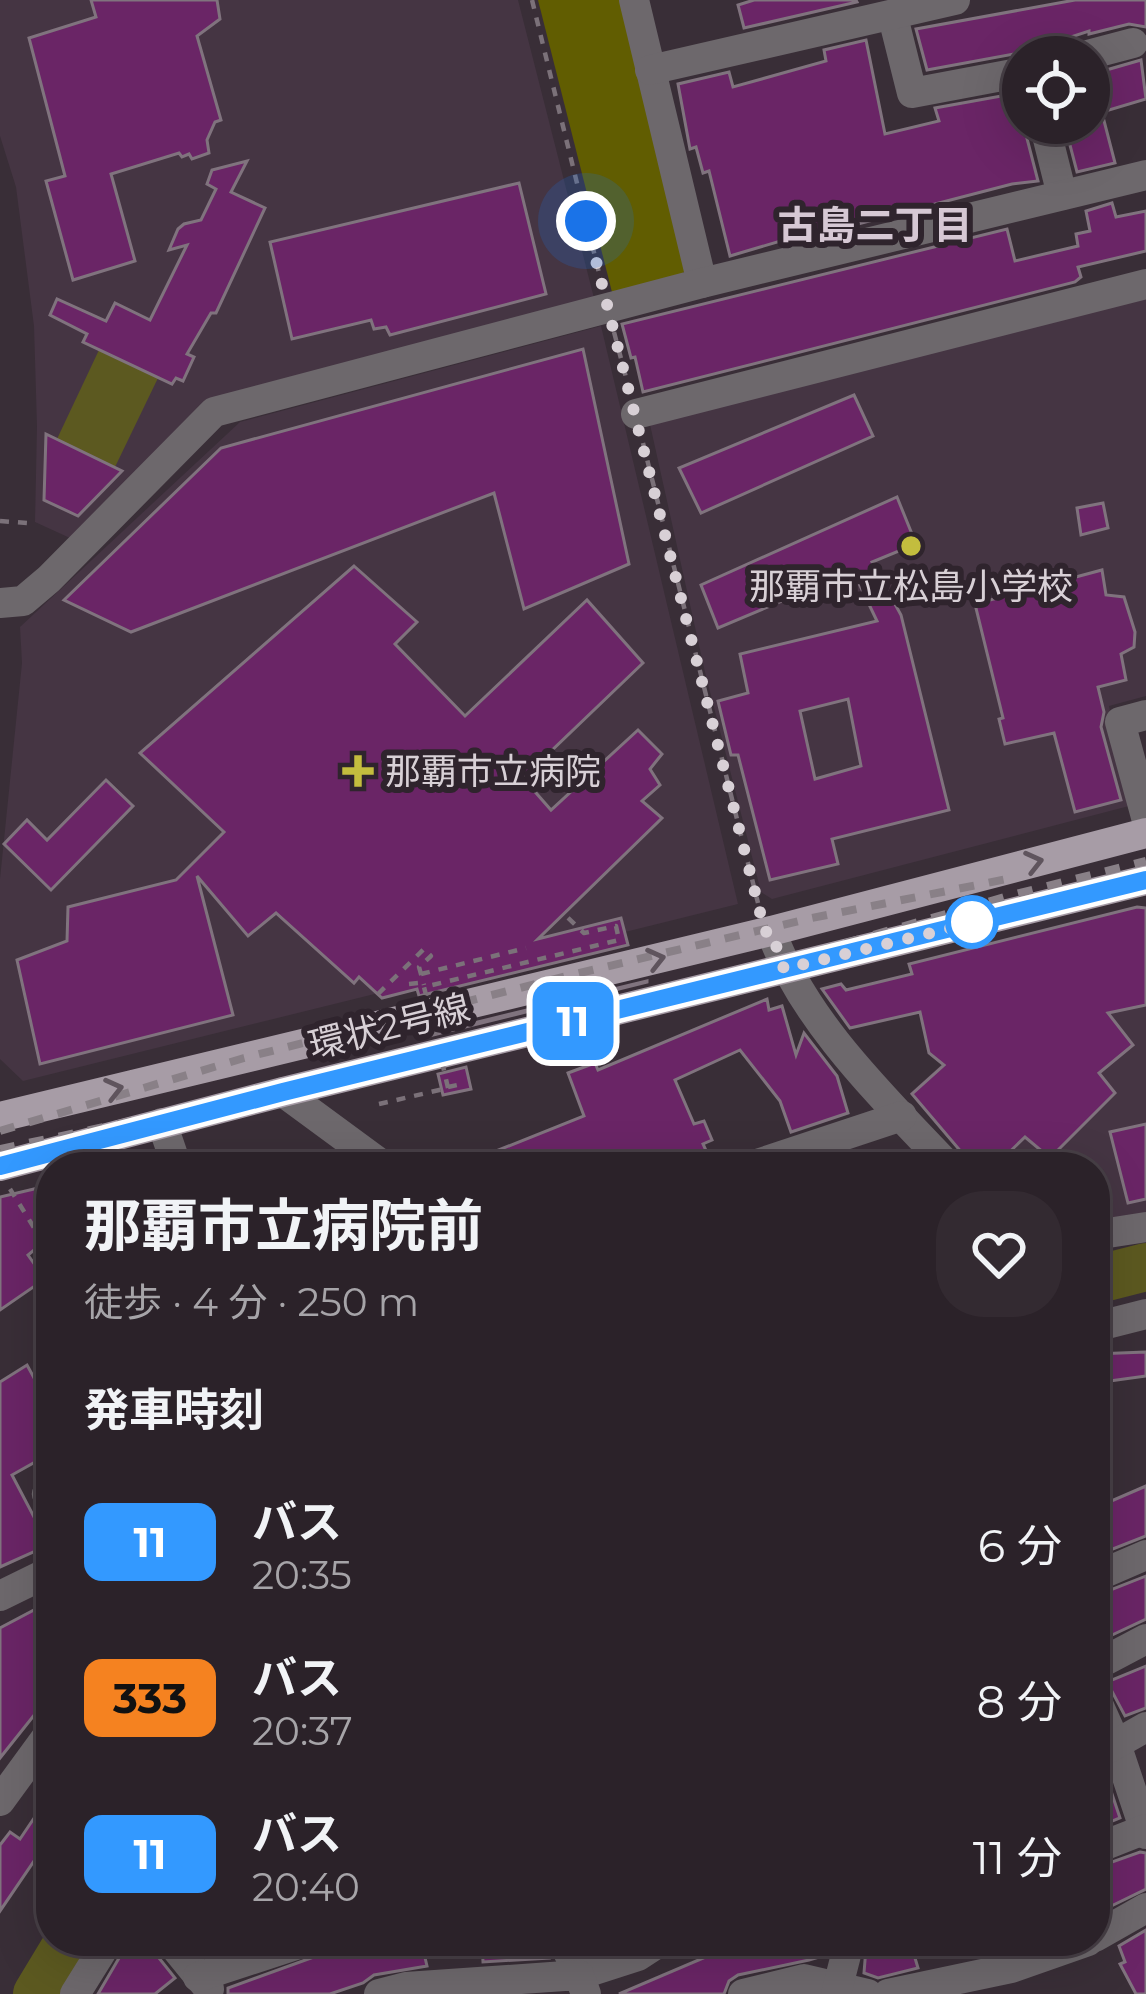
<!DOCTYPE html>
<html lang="ja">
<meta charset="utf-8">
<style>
body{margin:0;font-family:Montserrat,"Noto Sans JP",sans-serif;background:#332a31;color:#f1f3f6;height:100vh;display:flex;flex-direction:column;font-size:45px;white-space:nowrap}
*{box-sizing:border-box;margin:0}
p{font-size:39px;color:#a6a4a8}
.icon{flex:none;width:66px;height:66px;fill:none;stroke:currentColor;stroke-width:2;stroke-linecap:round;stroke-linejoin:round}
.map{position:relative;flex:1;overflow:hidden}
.panel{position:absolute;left:36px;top:1152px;width:1074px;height:804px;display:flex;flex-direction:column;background:#2b2229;border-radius:48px;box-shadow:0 12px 48px #0002,0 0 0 3px #473f46}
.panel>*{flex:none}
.badge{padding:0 24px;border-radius:18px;font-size:42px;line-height:78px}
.controls{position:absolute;left:1002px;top:36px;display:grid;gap:24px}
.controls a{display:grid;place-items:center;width:108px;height:108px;border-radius:50%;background:#2b2229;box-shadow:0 12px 48px #0002,0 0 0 3px #473f46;font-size:60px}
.you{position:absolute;width:60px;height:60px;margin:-30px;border:9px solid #fff;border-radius:50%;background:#1a73e8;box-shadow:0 0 0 18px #1a73e833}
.map>.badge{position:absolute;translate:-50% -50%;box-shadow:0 0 0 6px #fff}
h2{padding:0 48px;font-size:45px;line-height:108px}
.round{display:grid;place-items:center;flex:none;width:126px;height:126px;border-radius:48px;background:#332a31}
.summary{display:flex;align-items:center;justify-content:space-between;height:204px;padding:0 48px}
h1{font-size:57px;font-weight:700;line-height:90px}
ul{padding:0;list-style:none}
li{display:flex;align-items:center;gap:36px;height:156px;padding:0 48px}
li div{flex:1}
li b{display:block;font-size:45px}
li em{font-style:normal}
li .badge{min-width:132px;font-weight:700;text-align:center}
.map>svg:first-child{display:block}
</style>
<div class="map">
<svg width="1146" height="1994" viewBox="0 0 1146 1994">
<rect width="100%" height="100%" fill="#392e37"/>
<g fill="#453543">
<polygon points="0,0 518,0 594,298 210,400 70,538 35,522 37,426 34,326 16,187 0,136"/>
<polygon points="1146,299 1146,696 1109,706 1129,806 772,899 761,892 705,672 649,420"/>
<polygon points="601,326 738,904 23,1081 0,1059 0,879 22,663 20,627 240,422"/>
<polygon points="1146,983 1146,1216 1095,1224 1095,1167 973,1167 910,1093 1030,985"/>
</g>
<polygon fill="#615d01" points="538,0 620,0 687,267 676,284 614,300"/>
<polygon fill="#5c5920" points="99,350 158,378 115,467 57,439"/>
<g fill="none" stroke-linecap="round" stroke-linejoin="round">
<g stroke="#5c5920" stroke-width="48">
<polyline points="1095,1280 1146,1267"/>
<polyline points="37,1994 69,1941"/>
</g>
</g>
<g fill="#6a2566" stroke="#80737e" stroke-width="3" fill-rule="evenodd">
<polygon points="91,0 217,0 220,19 197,36 221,120 215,122 207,140 209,153 192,159 189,154 182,157 179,153 111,174 135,261 73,280 46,181 65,176 29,38 96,17"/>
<polygon points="754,0 856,0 857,2 744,28 738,5"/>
<polygon points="1075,0 1146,0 1146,27 1129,24 1089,34 1089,31 1037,48 1038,53 1032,55 1019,53 927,70 916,29"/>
<polygon points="866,40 885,134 939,121 935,108 1023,92 1023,123 1038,181 1012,184 812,236 811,232 730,256 709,171 703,173 696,147 690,149 678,84 729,72 733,87 826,61 824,50"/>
<polygon points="1141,60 1146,99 1089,116 1089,75"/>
<polygon points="1102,113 1115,163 1077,172 1065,126 1089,123 1089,118"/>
<polygon points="247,161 231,192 265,208 216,313 211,313 187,354 194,357 183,381 176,378 172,384 83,342 87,334 50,315 57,299 106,321 115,303 150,320 187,245 169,250 178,229 184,224 201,220 216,189 207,184 212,170"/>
<polygon points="519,183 546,294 390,335 386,327 374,329 371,320 292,339 270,242"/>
<polygon points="1112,203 1116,217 1146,211 1146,251 1078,267 1081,277 1075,282 643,392 635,357 631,358 622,324 1007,229 1015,261 1078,246 1076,234 1090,231 1086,211"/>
<polygon points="583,349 629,564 524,609 494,493 131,632 64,600 221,448"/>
<polygon points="854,395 873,436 701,513 679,468"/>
<polygon points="46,434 122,471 78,516 44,500"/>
<path d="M 897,497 L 916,544 L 872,562 L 901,615 L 949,810 L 832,839 L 838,864 L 770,880 L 738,755 L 731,755 L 718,701 L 748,693 L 740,654 L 877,621 L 853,571 L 718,628 L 701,585 ZM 848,699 L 861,766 L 815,779 L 800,711 Z"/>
<polygon points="1103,503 1108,528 1081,535 1077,508"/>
<polygon points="354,566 417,622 395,644 465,716 587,600 643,663 523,778 551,810 638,730 662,754 650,769 660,785 642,801 662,818 538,939 621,918 628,945 419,996 417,989 382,998 359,977 354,983 276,913 248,936 197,876 233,1015 40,1064 17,960 67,941 68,907 176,880 224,832 140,753"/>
<polygon points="1102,570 1106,595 1124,597 1135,632 1134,647 1121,654 1126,680 1098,687 1104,712 1101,727 1121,800 1075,812 1054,733 1005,744 999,719 1003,718 975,604"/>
<polygon points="106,780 133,806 51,890 4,844 27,820 47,840"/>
<polygon points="1137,907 1146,908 1146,1005 1108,1013 1133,1045 1099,1073 1115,1093 1050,1158 1025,1137 994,1167 974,1167 912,1094 944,1065 929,1053 920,1012 850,1028 822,989 841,984 846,990 912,974 909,964"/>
<polygon points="647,981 647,982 429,1036 428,1034"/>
<polygon points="767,999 769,1010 782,1006 796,1055 804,1033 837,1076 848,1113 791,1132 780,1101 740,1050 675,1080 694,1124 704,1121 712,1140 703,1144 709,1157 686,1167 456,1167 584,1116 568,1073 595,1063 598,1070"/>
<polygon points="466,1067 471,1089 443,1095 438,1074"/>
<polygon points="1146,1124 1146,1199 1128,1203 1110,1132"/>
<polygon points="51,1185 51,1236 28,1255 45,1279 0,1310 0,1197"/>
<polygon points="1146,1352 1146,1376 1095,1383 1095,1354"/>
<polygon points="27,1365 45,1398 40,1401 51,1421 51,1453 12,1475 44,1536 38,1540 42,1548 0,1567 0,1382"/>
<polygon points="1146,1486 1146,1536 1095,1556 1095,1508"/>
<polygon points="1146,1576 1146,1619 1095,1643 1095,1596"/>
<polygon points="51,1601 51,1694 0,1758 0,1628"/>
<polygon points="1146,1666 1146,1708 1125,1716 1107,1682"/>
<polygon points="1105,1773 1120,1818 1095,1828 1095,1777"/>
<polygon points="51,1793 51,1836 0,1911 0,1845 10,1832 20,1839"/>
<polygon points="1140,1852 1146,1853 1146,1889 1101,1911 1095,1894 1095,1868"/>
<polygon points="1146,1930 1146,1994 1136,1994 1120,1964 1125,1962 1119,1946"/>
<polygon points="129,1941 151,1941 155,1953 175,1978 155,1994 98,1994"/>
<polygon points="389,1941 421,1941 427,1966 374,1975 363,1983 330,1994 228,1994 228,1988 322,1954 358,1944 360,1949"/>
<polygon points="482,1941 544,1941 549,1958 483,1962"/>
<polygon points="743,1941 825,1941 827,1951 826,1955 809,1960 738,1975 729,1981 724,1994 619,1994"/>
<polygon points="899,1941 902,1950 912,1948 918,1968 878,1978 864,1973 866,1948"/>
</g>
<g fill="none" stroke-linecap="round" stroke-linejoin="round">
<g stroke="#7b7179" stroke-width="4.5" stroke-dasharray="9 9" stroke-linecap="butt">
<polyline points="532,0 601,281"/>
<polyline points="614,332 628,385"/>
<polyline points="643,443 758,903"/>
<polyline points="0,521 27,523"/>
<polyline points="421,974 526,948"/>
<polyline points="409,984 419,983 421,989"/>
<polyline points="378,994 424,949 431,956 419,967 424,985"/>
<polyline points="448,1087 462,1084"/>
<polyline points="379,1104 448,1088"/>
<polyline points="10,1189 51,1255"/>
</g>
<g stroke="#6d686c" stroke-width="30">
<polyline points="634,0 702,283"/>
<polyline points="893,17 912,93 1023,72"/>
<polyline points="1080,57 1133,43"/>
<polyline points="650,70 955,0"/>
<polyline points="1044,123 1062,195"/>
<polyline points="636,414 1146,284"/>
<polyline points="0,603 23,601 49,579 214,412 702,283 1146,175"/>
<polyline points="1146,715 1120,722 1146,817"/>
<path d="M 771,931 C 803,1021 884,1098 949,1167"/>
<polyline points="283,1092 385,1167"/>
<polyline points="162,1123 177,1167"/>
<polyline points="748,1167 902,1116"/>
<polyline points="1095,1235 1146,1227"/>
<polyline points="1095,1327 1146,1314"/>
<polyline points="51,1488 47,1494 51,1501"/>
<polyline points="1095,1577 1146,1555"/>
<polyline points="0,1596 51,1571"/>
<polyline points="1095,1666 1146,1639"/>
<polyline points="1095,1697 1116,1744 1146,1834"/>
<polyline points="1095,1756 1146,1727"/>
<polyline points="0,1801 51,1731"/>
<polyline points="1095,1849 1146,1829"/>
<polyline points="1095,1937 1146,1908"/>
<polyline points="170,1941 209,1989"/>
<polyline points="563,1941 579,1975 638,1956 661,1941"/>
<polyline points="198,1977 308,1941"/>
<polyline points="75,1994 108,1941"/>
<polyline points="379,1994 406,1987 579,1975 586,1994"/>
<polyline points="743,1994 804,1979 868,1994"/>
<polyline points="836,1994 847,1951 844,1941"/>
<polyline points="888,1994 1011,1968 1088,1941"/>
</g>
<g stroke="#a79ca6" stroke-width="30">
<polyline points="0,1117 771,931 1146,833"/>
<polyline points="0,1166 283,1092 1146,880"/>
</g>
<g stroke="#898087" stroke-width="8" stroke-dasharray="15 15" stroke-linecap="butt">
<polyline points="0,1131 244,1058 567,976 812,918 1007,879"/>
<polyline points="0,1149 297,1086 649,1000 1008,896 1146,861"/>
</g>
<g stroke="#7b7179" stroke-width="4.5" stroke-dasharray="9 9" stroke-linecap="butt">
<polyline points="435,1031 424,987 619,940 616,926 584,933 564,914"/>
<polyline points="448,1088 435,1031 455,1026"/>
</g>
</g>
<defs><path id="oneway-chevron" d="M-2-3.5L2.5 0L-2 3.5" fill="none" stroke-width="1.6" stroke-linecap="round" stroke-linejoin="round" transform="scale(3)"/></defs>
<g stroke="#5f545d">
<use href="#oneway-chevron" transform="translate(1034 862) rotate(-14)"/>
<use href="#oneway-chevron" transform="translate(656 959) rotate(-14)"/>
<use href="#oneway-chevron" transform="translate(114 1089) rotate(-14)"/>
</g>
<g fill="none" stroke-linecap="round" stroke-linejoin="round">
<defs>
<polyline id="line" points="0,1166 283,1092 1146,880"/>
</defs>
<use href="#line" stroke="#fff" stroke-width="27"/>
<use href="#line" stroke="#39f" stroke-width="18"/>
<polyline stroke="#d8d0d6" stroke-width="12" stroke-dasharray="0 21.6" points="586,221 765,932 771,931 784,969 984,920 972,922"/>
</g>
<g fill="#c3bd3e" stroke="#2f242d" stroke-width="4.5">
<circle cx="911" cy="546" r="12"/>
<path d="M352 753h12v12h12v12h-12v12h-12v-12h-12v-12h12z"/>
</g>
<circle fill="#fff" stroke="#39f" stroke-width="6" cx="972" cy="922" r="24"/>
<g text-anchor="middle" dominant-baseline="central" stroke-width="12" stroke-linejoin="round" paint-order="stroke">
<g font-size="36" fill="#d8d0d6" stroke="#2f242d">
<text x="911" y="586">那覇市立松島小学校</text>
<text x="385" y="771" text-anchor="start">那覇市立病院</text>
</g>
<g font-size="36" fill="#d8d0d6" stroke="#2f242d">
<text transform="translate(389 1026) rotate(-14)">環状2号線</text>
</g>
<g font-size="39" font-weight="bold" fill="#d6c8d4" stroke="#2f242d">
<text x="875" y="225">古島二丁目</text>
</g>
</g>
</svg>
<div class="controls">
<a><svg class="icon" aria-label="locate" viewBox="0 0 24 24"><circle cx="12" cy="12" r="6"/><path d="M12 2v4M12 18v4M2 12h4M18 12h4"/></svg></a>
</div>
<div class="you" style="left:586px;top:221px"></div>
<b class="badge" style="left:573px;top:1021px;background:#39f;color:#fff">11</b>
<section class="panel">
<div class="summary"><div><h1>那覇市立病院前</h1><p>徒歩 · 4 分 · 250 m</p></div><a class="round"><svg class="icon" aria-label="heart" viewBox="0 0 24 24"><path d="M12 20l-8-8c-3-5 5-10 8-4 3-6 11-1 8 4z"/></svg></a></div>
<h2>発車時刻</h2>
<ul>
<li><span class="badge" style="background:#39f;color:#fff">11</span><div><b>バス</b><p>20:35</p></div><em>6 分</em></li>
<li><span class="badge" style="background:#f58220;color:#111">333</span><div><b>バス</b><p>20:37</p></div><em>8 分</em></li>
<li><span class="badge" style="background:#39f;color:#fff">11</span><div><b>バス</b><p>20:40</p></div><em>11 分</em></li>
</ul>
</section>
</div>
